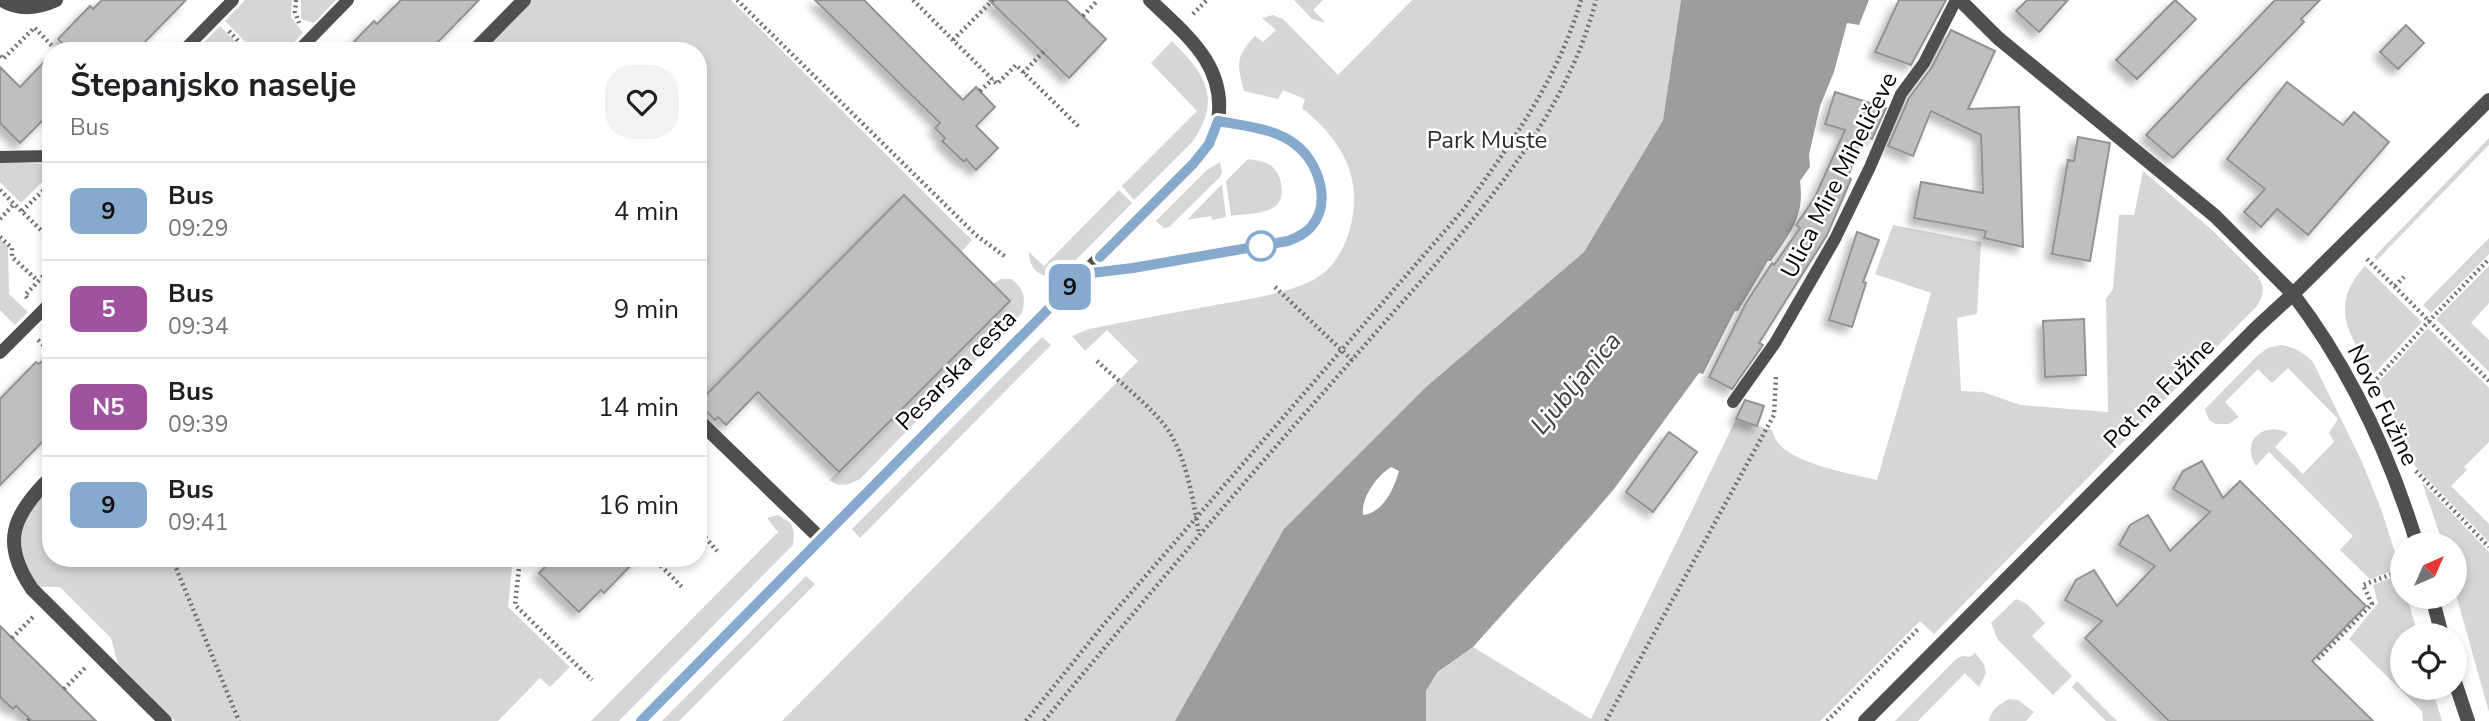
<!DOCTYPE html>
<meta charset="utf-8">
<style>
body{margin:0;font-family:"Nunito Sans",sans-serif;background:#f2f2f2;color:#202124;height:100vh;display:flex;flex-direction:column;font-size:26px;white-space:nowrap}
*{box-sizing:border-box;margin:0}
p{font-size:23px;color:#757577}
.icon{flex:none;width:38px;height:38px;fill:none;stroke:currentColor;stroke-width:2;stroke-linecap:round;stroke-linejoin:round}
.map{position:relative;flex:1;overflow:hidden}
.side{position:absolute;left:42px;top:42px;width:665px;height:525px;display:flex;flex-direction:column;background:#fff;border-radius:28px;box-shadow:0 4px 10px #0003}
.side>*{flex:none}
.badge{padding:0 14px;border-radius:10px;font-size:24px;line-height:46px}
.needle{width:46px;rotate:45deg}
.fabs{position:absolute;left:2390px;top:532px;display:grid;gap:14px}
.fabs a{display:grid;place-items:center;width:77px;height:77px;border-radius:50%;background:#fff;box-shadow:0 4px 10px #0003;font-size:35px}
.map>.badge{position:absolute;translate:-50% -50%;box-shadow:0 0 0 4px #fff}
.round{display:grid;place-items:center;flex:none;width:74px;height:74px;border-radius:28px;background:#f2f2f2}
.overview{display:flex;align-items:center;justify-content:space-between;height:119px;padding:0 28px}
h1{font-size:33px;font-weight:700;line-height:52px}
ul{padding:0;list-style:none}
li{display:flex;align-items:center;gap:21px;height:98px;padding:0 28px;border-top:2px solid #e0e0e0}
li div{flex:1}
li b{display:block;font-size:26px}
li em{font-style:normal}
li .badge{min-width:77px;font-weight:700;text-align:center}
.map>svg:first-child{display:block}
</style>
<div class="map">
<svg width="2489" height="721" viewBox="0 0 2489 721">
<defs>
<filter id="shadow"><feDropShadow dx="-6" dy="6" stdDeviation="3.5" flood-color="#0004"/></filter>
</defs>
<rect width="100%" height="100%" fill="#fff"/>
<g fill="#d6d6d6">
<polygon points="245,0 292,0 291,17 303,33 286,51 254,51 225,21"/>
<polygon points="301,0 336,0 314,23 301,19"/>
<polygon points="532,0 731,0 972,240 961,252 904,196 698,403 698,51 483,51"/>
<polygon points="1294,0 1323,0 1313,10 1326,23 1312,19"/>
<path d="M 1412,0 L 1681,0 L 1663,120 L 1584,252 L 1426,387 L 1175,721 L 782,721 L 1138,361 L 1107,330 L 1085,351 L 1072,336 L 1089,329 C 1128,321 1166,314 1205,307 C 1238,300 1301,294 1326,271 C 1344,254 1353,227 1354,203 C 1356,163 1332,132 1302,108 L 1305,99 L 1283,90 L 1278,99 L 1244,91 C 1237,64 1235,57 1255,36 L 1263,42 L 1276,30 L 1262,18 L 1273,15 L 1283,19 L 1338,75 Z"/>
<polygon points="220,26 238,44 231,51 195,51"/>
<path d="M 1172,41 C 1204,73 1223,98 1193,141 L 1134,200 L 1122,186 L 1197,111 L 1151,63 Z"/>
<polygon points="2489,138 2489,145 2377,260 2374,257"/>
<path d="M 1248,159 C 1255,160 1264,161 1270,165 C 1283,174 1288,201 1271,209 C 1260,214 1243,214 1231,216 L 1226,181 Z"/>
<polygon points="0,162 51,164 51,173 21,203 0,182"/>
<polygon points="1220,162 1222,172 1220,177 1169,227 1164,228 1156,221 1207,170"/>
<path d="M 2143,171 L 2212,230 L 2258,276 L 2263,287 L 2262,296 L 2258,305 L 1934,634 L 1920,621 L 1820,721 L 1426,721 L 1426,691 L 1439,672 L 1473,647 L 1591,719 L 1736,419 L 1772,430 C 1774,435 1775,440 1779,444 C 1796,464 1851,474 1877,480 L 1931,293 L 1875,274 L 1893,225 L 1981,242 L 1977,314 L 1957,318 L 1961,391 L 1983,392 L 2020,405 L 2108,412 L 2106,299 L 2113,289 L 2119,215 L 2134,215 Z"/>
<polygon points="1222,184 1226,217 1212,220 1211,216 1187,220"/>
<path d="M 1119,190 L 1132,203 L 1063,273 C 1045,281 1029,273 1029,252 L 1044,266 Z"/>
<polygon points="2489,238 2489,254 2431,313 2423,305"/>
<polygon points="0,239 8,246 9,294 28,312 15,325 0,310"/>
<path d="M 2365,266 L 2422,322 L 2374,374 C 2349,335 2328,306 2365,266 Z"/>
<polygon points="2489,266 2489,303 2471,323 2489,340 2489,372 2436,319"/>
<path d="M 1001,279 L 1011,279 C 1024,288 1026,298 1022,313 L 860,479 C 848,485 841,488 829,480 L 1010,301 L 993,284 Z"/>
<polygon points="2428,328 2489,388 2489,442 2464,467 2467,470 2451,486 2489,524 2489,542 2414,465 2388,402 2377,384"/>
<polygon points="1042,337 1051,345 860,538 852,529"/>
<path d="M 2281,345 C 2295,347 2303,352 2313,362 L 2363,464 L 2381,509 L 2400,568 L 2370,579 L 2340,550 L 2353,536 L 2269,452 L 2256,466 C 2240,441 2263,421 2288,433 L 2275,447 L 2303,474 L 2334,442 L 2329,433 L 2338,419 L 2288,368 L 2272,383 L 2258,369 L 2225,402 L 2239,417 L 2229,424 L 2216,424 L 2209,420 L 2205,409 L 2258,355 L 2268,348 Z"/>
<polygon points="2422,482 2489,552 2489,712 2455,591 2455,544 2443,544"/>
<path d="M 51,488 L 51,558 L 513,558 L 508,607 L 570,667 L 550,687 L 540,678 L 498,721 L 175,721 L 118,664 L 111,638 L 60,587 L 39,587 C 5,549 19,520 51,488 Z"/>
<polygon points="778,515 791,523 794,533 793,545 619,721 591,721 778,532 767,518"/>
<polygon points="2401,574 2403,597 2407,597 2418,635 2403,635 2403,688 2432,688 2442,721 2423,721 2422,711 2349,639 2378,603 2373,585"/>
<polygon points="806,576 815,584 679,721 662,721"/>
<polygon points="2016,599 2027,604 2045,623 2032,636 2072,676 2053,695 1998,640 1991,623"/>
<polygon points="1975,653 1984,664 1986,673 1979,687 1965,673 1918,721 1895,721 1956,659 1962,656 1970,657"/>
<polygon points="2077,681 2117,721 2106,721 2072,687"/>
<path d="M 2009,699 L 2018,700 L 2034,712 L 2026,721 L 1989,721 C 1991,710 1999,704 2009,699 Z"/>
</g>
<path fill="#9d9d9d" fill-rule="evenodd" d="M 1681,0 L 1869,0 L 1859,25 L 1847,23 L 1834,72 L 1820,106 L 1809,155 L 1810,167 L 1800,181 C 1805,217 1790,233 1771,261 L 1768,261 L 1738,311 L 1735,311 L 1703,374 L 1699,373 L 1614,489 L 1590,517 L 1473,647 L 1438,672 L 1426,691 L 1426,721 L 1175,721 L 1284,529 L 1426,387 L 1584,252 L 1663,120 ZM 1391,467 L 1399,471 C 1394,489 1383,513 1363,515 C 1361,497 1377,476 1391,467 Z"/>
<g fill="#bfbfbf" stroke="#939393" stroke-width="2" filter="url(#shadow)">
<polygon points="102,0 186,0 136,51 70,51 58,39 90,6 93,9"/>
<polygon points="401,0 479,0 429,51 345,51 374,21 377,24"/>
<polygon points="815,0 864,0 963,100 976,87 995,107 976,126 998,148 976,170 966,159 964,162 942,141 945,138 935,128 940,123"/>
<polygon points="989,0 1066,0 1106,39 1069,78"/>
<polygon points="1899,0 1946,0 1911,65 1875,52"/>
<polygon points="2027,0 2068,0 2039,32 2016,11"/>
<polygon points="2175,0 2196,19 2137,79 2116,60"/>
<polygon points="2275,0 2320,0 2301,19 2304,22 2173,158 2146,135"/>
<polygon points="2406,25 2424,43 2398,69 2380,52"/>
<polygon points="1951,30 1995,51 1968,109 2019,107 2023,247 1984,238 1986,231 1914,218 1921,182 1983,193 1981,135 1931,111 1913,156 1888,146 1909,98 1932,67"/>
<polygon points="51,55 51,112 20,143 0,123 0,67 20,87"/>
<polygon points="2287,82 2343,125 2354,112 2389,142 2308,235 2277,209 2261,227 2244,212 2265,189 2227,159"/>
<polygon points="1835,92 1886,108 1872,139 1862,135 1848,177 1851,179 1827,235 1759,343 1763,345 1732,389 1709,377 1746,303 1772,263 1774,265 1800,228 1796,225 1815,197 1845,130 1825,124"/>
<polygon points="2078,137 2110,143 2090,261 2052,254 2068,160 2074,161"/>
<polygon points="904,195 1010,301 839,472 758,392 726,425 718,417 715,420 698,403"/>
<polygon points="1857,232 1879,240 1863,282 1866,283 1852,327 1829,320"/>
<polygon points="2084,319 2086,375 2045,377 2043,321"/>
<polygon points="51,353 51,433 0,485 0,399 36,362 39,364"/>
<polygon points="1745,400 1764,406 1757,426 1736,419"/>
<polygon points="1669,432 1697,452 1653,512 1626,492"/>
<polygon points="2202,461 2223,498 2240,481 2366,606 2312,661 2373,721 2169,721 2085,638 2102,621 2065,600 2076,580 2094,570 2117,606 2155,566 2119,545 2130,525 2148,515 2170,551 2210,512 2173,489 2183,471"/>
<polygon points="554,558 638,558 604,593 601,590 579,612 539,573"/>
<polygon points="0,626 64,689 96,721 32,721 16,706 13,709 0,697"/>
</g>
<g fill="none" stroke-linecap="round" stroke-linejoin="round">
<g stroke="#717171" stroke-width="4.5" stroke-dasharray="2 3.5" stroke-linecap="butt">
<polyline points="296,0 295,12 299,23"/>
<polyline points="737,0 976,235 1007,258"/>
<polyline points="913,0 997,84 1016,65 1080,128"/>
<polyline points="1193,14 1207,0"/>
<polyline points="1083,16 1098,0"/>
<polyline points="35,28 56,50"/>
<polyline points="229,31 248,51"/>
<polyline points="953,40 993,0"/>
<polyline points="0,56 3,59 34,28"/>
<polyline points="1023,73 1046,49"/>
<polyline points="980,91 993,79"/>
<polyline points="43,119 51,127"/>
<polyline points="0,190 51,240"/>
<polyline points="22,211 51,183"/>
<polyline points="0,219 14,204"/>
<polyline points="0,237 12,248 12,257 38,281"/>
<polyline points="2367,259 2489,381"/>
<polyline points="2395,286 2404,277"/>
<polyline points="1275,287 1352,360"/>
<polyline points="27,298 25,295 51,268"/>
<polyline points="38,340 51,352"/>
<path d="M 1097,361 C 1118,381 1142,399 1161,421 C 1185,447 1193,499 1199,534"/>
<polyline points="2373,383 2429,321 2489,259"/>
<polyline points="2416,471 2489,547"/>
<polyline points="698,529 717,551"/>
<polyline points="172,558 239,721"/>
<polyline points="520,558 515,605 592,680"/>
<polyline points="653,558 682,587"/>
<polyline points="12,638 34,616"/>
<polyline points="2318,659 2372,604 2363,585 2403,570"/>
<polyline points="64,689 86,667"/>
<polyline points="28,721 30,719"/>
<path d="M 1026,721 L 1104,624 L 1463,210 C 1511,144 1558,79 1581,0"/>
<path d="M 1044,721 C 1128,619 1213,518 1300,419 C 1341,373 1381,326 1422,280 C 1493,197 1568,109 1596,0"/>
<polyline points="1606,721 1774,415 1776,377"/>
<polyline points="1827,721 1919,628"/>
</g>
<g stroke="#4f4f4f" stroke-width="12">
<polyline points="183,51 233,0"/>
<polyline points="298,51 348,0"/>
<polyline points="0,157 51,156"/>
<path d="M 1083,274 L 1133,268 L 1288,241 C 1297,238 1305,234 1311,227 C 1332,203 1319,163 1296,145 C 1275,129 1244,126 1218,121"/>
<polyline points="0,353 51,302"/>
<polyline points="1733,402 1775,343 1835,239 1870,167 1901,94 1924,63 1956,0"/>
</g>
<g stroke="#4f4f4f" stroke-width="14">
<path d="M 2,0 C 19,11 38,8 56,0"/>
<path d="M 1150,0 C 1186,35 1227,65 1218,121"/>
<polyline points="474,51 524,0"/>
<polyline points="698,420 821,539"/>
<path d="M 51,477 C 13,515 0,542 32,589 L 165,721"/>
<polyline points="1865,721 2256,328 2293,294 2215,216 1998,38 1960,0"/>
</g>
<g stroke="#4f4f4f" stroke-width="14">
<path d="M 2417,544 C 2390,455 2350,369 2293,294 L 2489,100"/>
<polyline points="2432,597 2442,635"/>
<polyline points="2455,682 2468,721"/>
<polyline points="641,721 1193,164 1209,144 1218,121"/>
</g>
</g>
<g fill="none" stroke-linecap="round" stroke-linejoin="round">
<defs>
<path id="line" d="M 641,721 L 1083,274 L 1133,268 L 1288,241 C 1296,238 1305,234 1311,227 C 1332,203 1319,163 1296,145 C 1275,128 1244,126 1218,121 L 1209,144 L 1193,164 L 1100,257"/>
</defs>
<use href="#line" stroke="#fff" stroke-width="16"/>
<use href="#line" stroke="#86aacd" stroke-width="10"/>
</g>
<circle fill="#fff" stroke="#86aacd" stroke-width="3.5" cx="1261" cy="246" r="14"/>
<g text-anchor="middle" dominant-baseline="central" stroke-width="5" stroke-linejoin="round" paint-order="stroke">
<g font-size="24" fill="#2d2d2d" stroke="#fff">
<text x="1487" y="140">Park Muste</text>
</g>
<g font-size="24" fill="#000" stroke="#fff">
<text transform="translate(1839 175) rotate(-63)">Ulica Mire Miheličeve</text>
<text transform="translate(956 370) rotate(-45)">Pesarska cesta</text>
<text transform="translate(2159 393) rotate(-45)">Pot na Fužine</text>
<text transform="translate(2383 405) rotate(64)">Nove Fužine</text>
</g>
<g font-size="26" font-style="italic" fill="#3e3e3e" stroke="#fff">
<text transform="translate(1576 383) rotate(-50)">Ljubljanica</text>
</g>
</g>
</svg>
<div class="fabs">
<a><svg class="needle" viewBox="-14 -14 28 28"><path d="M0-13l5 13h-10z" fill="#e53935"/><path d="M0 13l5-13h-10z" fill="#757577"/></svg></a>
<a><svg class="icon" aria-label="locate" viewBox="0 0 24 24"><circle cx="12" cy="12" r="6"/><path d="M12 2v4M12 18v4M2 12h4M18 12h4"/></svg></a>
</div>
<b class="badge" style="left:1070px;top:287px;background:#86aacd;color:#111">9</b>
<section class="side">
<div class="overview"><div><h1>Štepanjsko naselje</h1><p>Bus</p></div><a class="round"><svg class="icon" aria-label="heart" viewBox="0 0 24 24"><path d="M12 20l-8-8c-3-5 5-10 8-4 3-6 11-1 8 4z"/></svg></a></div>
<ul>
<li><span class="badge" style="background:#86aacd;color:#111">9</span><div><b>Bus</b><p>09:29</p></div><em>4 min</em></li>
<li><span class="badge" style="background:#9f539e;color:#fff">5</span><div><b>Bus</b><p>09:34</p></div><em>9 min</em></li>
<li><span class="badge" style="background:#9f539e;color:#fff">N5</span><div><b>Bus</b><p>09:39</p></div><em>14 min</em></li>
<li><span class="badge" style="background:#86aacd;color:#111">9</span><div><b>Bus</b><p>09:41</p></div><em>16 min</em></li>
</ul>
</section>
</div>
